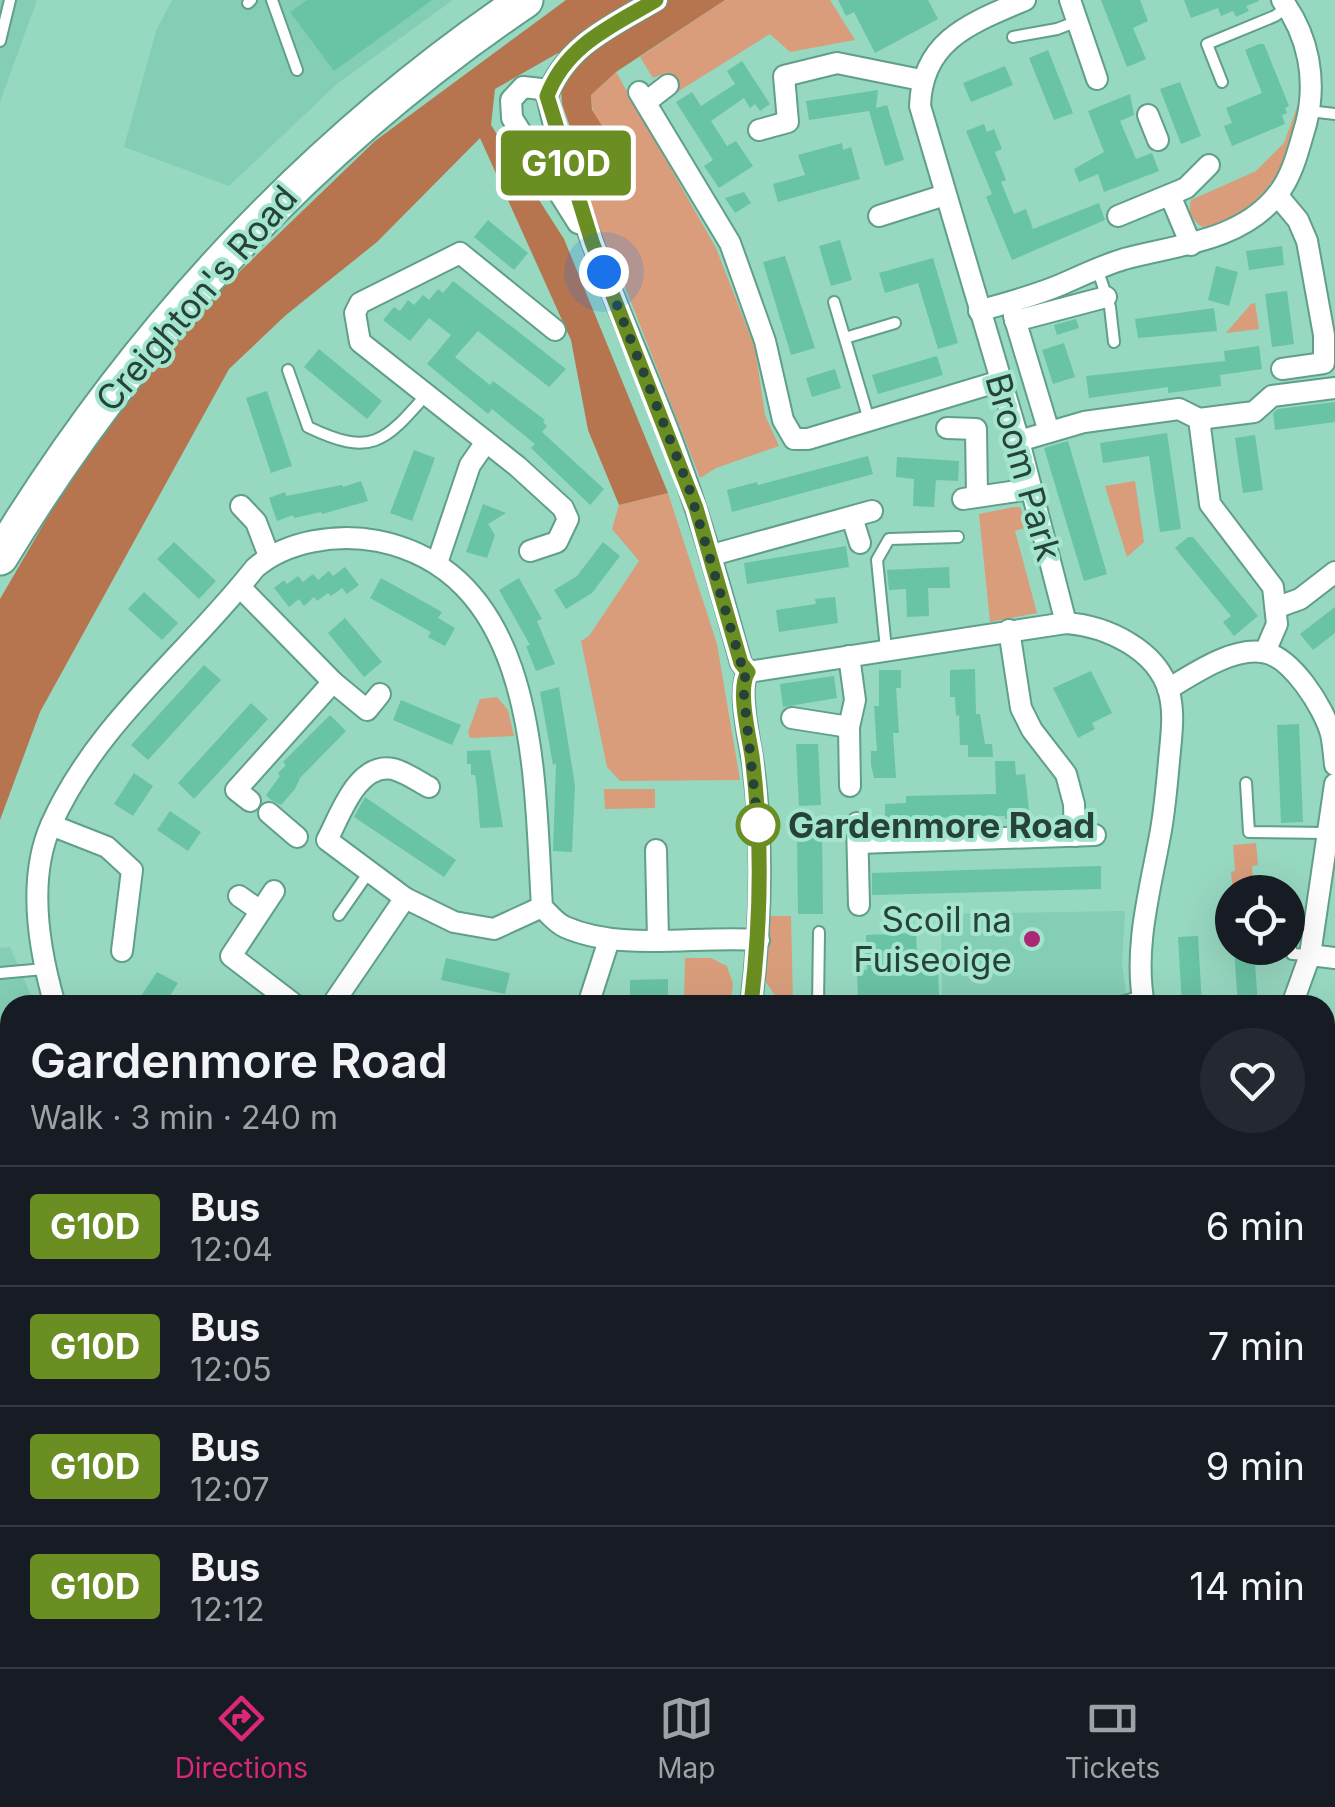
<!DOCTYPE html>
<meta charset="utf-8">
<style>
body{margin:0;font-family:Inter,sans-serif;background:#242831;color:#f1f3f6;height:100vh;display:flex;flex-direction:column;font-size:38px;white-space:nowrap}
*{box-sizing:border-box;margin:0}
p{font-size:32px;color:#9ea1a6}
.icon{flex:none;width:55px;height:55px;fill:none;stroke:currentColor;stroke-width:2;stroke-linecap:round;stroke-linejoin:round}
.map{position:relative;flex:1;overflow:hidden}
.drawer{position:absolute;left:0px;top:995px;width:1335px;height:672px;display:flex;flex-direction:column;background:#171b24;border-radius:30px 30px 0 0;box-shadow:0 10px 40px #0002}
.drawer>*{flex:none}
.badge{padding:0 20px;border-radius:8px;font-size:35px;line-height:65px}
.buttons{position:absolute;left:1215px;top:875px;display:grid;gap:20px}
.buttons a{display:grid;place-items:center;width:90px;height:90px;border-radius:50%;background:#171b24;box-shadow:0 10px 40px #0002;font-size:50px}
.you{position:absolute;width:50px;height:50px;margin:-25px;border:8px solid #fff;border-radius:50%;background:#1a73e8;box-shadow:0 0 0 15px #1a73e833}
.map>.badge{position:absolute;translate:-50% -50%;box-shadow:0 0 0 5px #fff}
.round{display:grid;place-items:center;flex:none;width:105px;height:105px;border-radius:52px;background:#242831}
.summary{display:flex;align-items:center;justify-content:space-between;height:170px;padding:0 30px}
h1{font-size:48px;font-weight:600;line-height:75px}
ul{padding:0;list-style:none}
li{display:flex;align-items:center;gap:30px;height:120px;padding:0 30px;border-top:2px solid #363941}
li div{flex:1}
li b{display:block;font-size:38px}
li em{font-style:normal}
li .badge{min-width:110px;font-weight:700;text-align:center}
.dock{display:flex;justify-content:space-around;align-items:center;height:140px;border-top:2px solid #363941;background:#171b24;font-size:28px;color:#9ea1a6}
.dock a{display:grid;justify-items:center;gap:5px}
.dock .selected{color:#db2777}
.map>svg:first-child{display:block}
</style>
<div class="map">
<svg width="1335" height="1667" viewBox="0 0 1335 1667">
<rect width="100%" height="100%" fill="#97d8c1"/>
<g fill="#83ceb4">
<polygon points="0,0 37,0 0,102"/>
<polygon points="172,0 453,0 338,83 229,186 124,147 156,31"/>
<polygon points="1125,911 1122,964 1128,1005 942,1005 941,914"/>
<polygon points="10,947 35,1005 10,1005 10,1505 0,1511 0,948"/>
</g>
<g fill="#d99d7b">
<polygon points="725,0 830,0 855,40 790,52 770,34 674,94 660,75 653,78 640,57"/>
<polygon points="616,72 716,248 755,348 765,415 779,446 716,468 700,478 622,279 577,188 579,153 597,147 591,95"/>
<path d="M 1301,96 C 1294,144 1281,186 1239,213 C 1226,221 1217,226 1202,227 C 1191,219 1188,213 1191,200 L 1256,171 L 1284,143 Z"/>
<polygon points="1255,303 1259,329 1226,333 1251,304"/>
<polygon points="1135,481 1144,542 1127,557 1105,486"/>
<polygon points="668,493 717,644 740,780 620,781 607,767 581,641 589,636 639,561 612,529 619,505"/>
<polygon points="1014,507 1020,507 1028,527 1015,531 1037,613 990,622 979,514"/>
<polygon points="497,697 508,710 514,736 470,738 468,732 480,699"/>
<polygon points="604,789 655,789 655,808 605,809"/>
<polygon points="1256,843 1258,865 1252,866 1253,879 1246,880 1247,892 1233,892 1231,872 1235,871 1233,845"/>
<polygon points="767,916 791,916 793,1002 776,997 766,982"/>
<polygon points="685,958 711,958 727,966 733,984 730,1005 684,1005"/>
<polygon points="133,1658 623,1658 623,1667 131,1667"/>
<rect x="654" y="1658" width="104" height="9"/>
</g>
<polygon fill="#b6754f" points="566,0 725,0 616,72 591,95 592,110 608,135 597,147 579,153 562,104 558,53 495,89 491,125 564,239 668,493 619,505 588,430 571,340 480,138 377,242 286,315 229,369 40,712 0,820 0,599 78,465 181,328 375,141"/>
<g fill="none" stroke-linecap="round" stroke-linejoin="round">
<polyline stroke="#979950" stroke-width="30" points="0,1661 21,1667"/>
</g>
<g fill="#69c3a5">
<polygon points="307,0 432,0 334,71 290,12"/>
<polygon points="838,0 928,0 938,19 875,53 854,12 846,16"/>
<polygon points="1101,0 1140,0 1148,21 1133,28 1146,59 1127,67"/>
<polygon points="1184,0 1258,0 1259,1 1246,6 1249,11 1236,17 1233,11 1221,16 1218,8 1191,18"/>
<polygon points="1259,44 1264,44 1289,106 1285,108 1287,113 1282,115 1285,124 1232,146 1224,126 1232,123 1226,108 1262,93 1245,50"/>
<polygon points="1048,50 1073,113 1054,120 1029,58"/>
<polygon points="742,61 770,104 760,111 755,104 750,108 744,98 711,121 727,146 736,141 753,166 719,188 704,166 713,160 676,102 692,92 701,106 735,84 727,71"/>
<polygon points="1005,66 1013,85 971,102 963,83"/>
<polygon points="1180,82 1201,136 1181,144 1160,89"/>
<polygon points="878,90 876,108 887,105 904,160 885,166 869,111 809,120 806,101"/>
<polygon points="1130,94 1134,115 1120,121 1136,159 1152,153 1159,171 1104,192 1098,174 1079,182 1074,169 1104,152 1088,111"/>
<polygon points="984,124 987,132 994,129 1002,149 995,152 1006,180 1001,182 1014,214 1026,209 1033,229 1099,203 1105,220 1012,260 986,197 992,194 966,131"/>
<polygon points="842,143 843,150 851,147 860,179 778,202 773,184 805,175 798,155"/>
<polygon points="744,192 751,203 735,213 725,198"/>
<polygon points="488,220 528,253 514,270 474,237"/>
<polygon points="840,240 852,280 831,286 819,246"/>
<polygon points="1282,246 1284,265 1249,270 1246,251"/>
<polygon points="785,256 815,348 791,355 763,262"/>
<polygon points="933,258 958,343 938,349 918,283 885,293 879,273"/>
<polygon points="1216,266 1238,272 1229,306 1208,300"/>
<polygon points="453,281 566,369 549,387 478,331 455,357 490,385 493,381 545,420 543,422 547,426 542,432 604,489 590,505 531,448 535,444 492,409 488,414 427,364 451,335 429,318 410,341 383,320 394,307 400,311 408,300 414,305 423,295 429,300 438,289 443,293"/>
<polygon points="1287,291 1294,344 1272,347 1265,294"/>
<polygon points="1214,308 1217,331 1138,338 1135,319"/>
<polygon points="1076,319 1079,328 1057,335 1054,325"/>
<polygon points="1064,343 1075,377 1053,384 1042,350"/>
<polygon points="1259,346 1262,369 1220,375 1221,386 1168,393 1168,387 1089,398 1086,376 1225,361 1224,351"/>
<polygon points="319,349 382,401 367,419 304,367"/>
<polygon points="937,356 943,375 878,394 872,375"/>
<polygon points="835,369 841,388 812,397 806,378"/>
<polygon points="267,391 292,466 271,473 246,398"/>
<polygon points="1335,402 1335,422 1275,430 1273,413 1278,409"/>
<polygon points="1167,433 1181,529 1160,532 1149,456 1103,463 1100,443"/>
<polygon points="1255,435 1263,490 1243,493 1235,438"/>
<polygon points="1068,441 1107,574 1084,581 1044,448"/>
<polygon points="414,450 435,458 412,521 390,513"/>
<polygon points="868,456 873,474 732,512 727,490 757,482 758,485"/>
<polygon points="897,457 959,461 958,481 936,480 934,507 913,506 914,479 896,477"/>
<polygon points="361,481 368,501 322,514 321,512 294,518 293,515 277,521 269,498 285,492 286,496 342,485 343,487"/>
<polygon points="483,504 506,513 488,524 495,535 487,558 466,552"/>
<polygon points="1188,537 1193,537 1258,616 1234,636 1223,622 1231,616 1175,548"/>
<polygon points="174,542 216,581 199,599 157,559"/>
<polygon points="603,542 620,556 592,593 566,609 554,590 577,576"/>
<polygon points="846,546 849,567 747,584 744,563"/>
<polygon points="345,567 359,585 347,594 342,588 331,596 328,593 317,601 314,597 304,606 299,599 289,607 274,588 284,580 287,584 298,576 303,582 313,574 318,580 329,571 333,576"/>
<polygon points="949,567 950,588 928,588 929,616 907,617 906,589 889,590 887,570"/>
<polygon points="381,578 442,612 438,618 455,628 445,646 428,637 431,632 370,598"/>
<polygon points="519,578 542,619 537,621 555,664 536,671 526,646 530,645 499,590"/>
<polygon points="144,592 178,623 162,640 128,609"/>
<polygon points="835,597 838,623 779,632 776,610 816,604 815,599"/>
<polygon points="1335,607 1335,633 1313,650 1300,634"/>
<polygon points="345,618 382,662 364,677 328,633"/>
<polygon points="204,665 221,680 148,760 131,745"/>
<polygon points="975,669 976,714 980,714 985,744 992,744 993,757 968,757 968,745 960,745 959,715 956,716 955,697 950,697 950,670"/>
<polygon points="879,670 901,670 901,688 896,688 899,733 893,733 896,778 874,778 871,765 871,751 877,751 874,706 879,706"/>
<polygon points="1091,671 1112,713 1092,723 1095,729 1078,738 1053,688"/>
<polygon points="834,676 837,698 783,707 780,684"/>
<polygon points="559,687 575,785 572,852 553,851 556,764 553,765 540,692"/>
<polygon points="401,700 461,725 452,745 393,720"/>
<polygon points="251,703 268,719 194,799 178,783"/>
<polygon points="330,715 346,731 300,778 295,789 281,805 271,800 266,795 280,776 278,773 286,765 283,762"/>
<polygon points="1299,724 1303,822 1281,823 1277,725"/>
<polygon points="796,744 818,744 821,805 799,806"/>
<polygon points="490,750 503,827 480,828 477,788 475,775 471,775 471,764 467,764 467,751"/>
<polygon points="995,761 1015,761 1016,775 1025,774 1030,819 1005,819 1005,816 885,819 885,804 906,803 906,796 996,794"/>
<polygon points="134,773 153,786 133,816 114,804"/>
<polygon points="365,797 456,860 444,877 354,817"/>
<polygon points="170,811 201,832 188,851 157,830"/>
<polygon points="797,832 822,832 823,914 798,914"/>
<polygon points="1101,866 1101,889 872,895 872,873"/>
<polygon points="916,933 918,972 938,971 939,996 858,999 857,970 867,970 866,935"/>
<polygon points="1198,936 1202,1005 1182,1005 1178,937"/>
<polygon points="1234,948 1254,948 1258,1005 1238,1005"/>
<polygon points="446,958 510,973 505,994 441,980"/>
<polygon points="157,972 178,983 164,1005 135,1005"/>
<polygon points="668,979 668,1000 630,1002 630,980"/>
</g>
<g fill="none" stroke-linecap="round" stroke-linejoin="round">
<defs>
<g id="lane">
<polyline points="272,0 297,70"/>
<polyline points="248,3 251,0"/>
<polyline points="1013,37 1057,29 1078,21"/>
<polyline points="0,41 10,0"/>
<polyline points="1222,82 1207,44 1275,16 1287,7"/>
<polyline points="1309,111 1335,114"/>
<polyline points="1097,268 1110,307 1114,342"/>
<polyline points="834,302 869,420"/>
<polyline points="845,338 895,323"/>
<path d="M 288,370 L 308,427 C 371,457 384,443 426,395"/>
<polyline points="886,649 877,560 889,539 958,537"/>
<polyline points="1246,783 1249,832 1327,833"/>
<polyline points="339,915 369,872"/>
<polyline points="1289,941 1292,954 1309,955"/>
<polyline points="0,973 44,969"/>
<polyline points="818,1005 819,932"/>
<polyline points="1111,1005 1142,996"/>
<polyline points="0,1620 10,1616"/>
<polyline points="1325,1640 1335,1640"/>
<polyline points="1063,1658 1063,1667"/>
</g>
<g id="street">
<path d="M 656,0 C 612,26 566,45 547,96 C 573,215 628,325 671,438 C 699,512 720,587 741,663 L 748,672 C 737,690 750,743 753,764 C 764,845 761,925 751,1005"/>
<path d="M 1025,0 C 971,23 922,40 920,106 L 1019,441 L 1066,623"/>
<polyline points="1070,0 1097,79"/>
<polyline points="639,92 730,243 765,341 783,420 794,439 808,439 1000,381"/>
<polyline points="547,96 541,89 523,87 511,100 512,118 578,223"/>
<polyline points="646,102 668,85"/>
<polyline points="1148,115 1158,140"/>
<polyline points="759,130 788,122 784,76 837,63 921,80"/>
<polyline points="1170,195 1191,245"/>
<polyline points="1277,195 1298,220 1307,241 1324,335 1324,363 1282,369"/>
<polyline points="879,216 945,195"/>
<polyline points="1118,216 1186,188 1209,165"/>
<path d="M 979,311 C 1006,303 1034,296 1060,285 C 1081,276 1101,266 1124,259 C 1176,245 1241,241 1277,195 C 1293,176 1299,147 1306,124 C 1317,81 1309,36 1282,0"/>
<polyline points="1014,316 1049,432"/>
<polyline points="1015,321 1106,297"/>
<polyline points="947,428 976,429 977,496"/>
<polyline points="1019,441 1084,422 1179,409 1199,419"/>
<polyline points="963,499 1031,489"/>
<polyline points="241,506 256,522 269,556"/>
<polyline points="852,517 860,543"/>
<polyline points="530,551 557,542 568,519 563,508 517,466 360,342 355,313 360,303 460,253 555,330"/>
<polyline points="712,555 872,511"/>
<polyline points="437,563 470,465 486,442"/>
<polyline points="240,587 333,682 367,710 380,694"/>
<polyline points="1278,607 1300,599 1335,572"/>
<polyline points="1009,630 1021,708 1032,730 1066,774 1074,804 1075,836"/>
<polyline points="1265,652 1277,624 1273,587 1210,504 1199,419 1254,412 1272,396 1335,388"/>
<polyline points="849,656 855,700 849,727 850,786"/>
<path d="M 748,672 L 1066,623 C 1106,626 1157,649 1169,692 C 1175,714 1171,738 1169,761 C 1167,783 1165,807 1161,830 C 1151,887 1133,947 1144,1005"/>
<path d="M 1168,689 C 1195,673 1231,648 1262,652 C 1291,655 1324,708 1331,734 C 1333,743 1334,755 1335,765"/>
<polyline points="792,718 849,727"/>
<polyline points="250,801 236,790 333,682"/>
<polyline points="269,813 297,837"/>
<polyline points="857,823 859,905"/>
<polyline points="51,825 107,847 132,870 122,951"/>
<polyline points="858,843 1095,835"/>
<polyline points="656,850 658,939"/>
<polyline points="274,891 231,956 295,1005"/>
<polyline points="239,896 259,910"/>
<path d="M 405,898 L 327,840 C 340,816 357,762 393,769 C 405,772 418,781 429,787"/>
<polyline points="1310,955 1335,958"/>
<path d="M 55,1005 C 39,950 27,879 51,825 C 96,723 188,654 255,568 C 286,541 337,533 378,541 C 540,574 534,778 542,907 C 549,914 556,923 565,927 C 622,952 698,935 759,940"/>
<polyline points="332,1005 405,898 454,922 494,929 542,907"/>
<polyline points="588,1005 609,940"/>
<polyline points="1292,1005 1310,955 1335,784"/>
<polyline points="1325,1375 1335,1377"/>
<polyline points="1325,1490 1335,1490"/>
<polyline points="639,1658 640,1667"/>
<polyline points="835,1658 836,1667"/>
<polyline points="930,1658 930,1667"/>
<polyline points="1236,1658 1281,1658"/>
<polyline points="772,1660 772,1667"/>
<polyline points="117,1667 119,1658"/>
<polyline points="995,1667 995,1658"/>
<polyline points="1140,1667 1140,1658"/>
</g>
<path id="highway" d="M 0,557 C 134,336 310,145 525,0"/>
</defs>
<use href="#lane" stroke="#609f89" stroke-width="14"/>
<use href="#street" stroke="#609f89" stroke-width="24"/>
<use href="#highway" stroke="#609f89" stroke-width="39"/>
<use href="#lane" stroke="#fff" stroke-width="10"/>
<use href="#street" stroke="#fff" stroke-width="20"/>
<use href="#highway" stroke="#fff" stroke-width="35"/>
</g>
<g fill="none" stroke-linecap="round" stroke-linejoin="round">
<defs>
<path id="line" d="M 656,0 C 612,26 566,45 547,96 L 592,242 L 696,508 L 741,663 L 748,672 C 737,689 749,736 752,756 C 763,841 761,921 751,1005"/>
</defs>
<use href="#line" stroke="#fff" stroke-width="22"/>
<use href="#line" stroke="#6b8e23" stroke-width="15"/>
<polyline stroke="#274239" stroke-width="10" stroke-dasharray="0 18" points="604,272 689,488 741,663 748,672 744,679 744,697 758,825"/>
</g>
<circle fill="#fff" stroke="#6b8e23" stroke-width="5" cx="758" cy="825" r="20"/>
<circle fill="#ab2974" stroke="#a4e5ce" stroke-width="4" cx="1032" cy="939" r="10"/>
<g text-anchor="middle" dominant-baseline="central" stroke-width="8" stroke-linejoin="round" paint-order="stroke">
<g font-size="35" fill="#274239" stroke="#a4e5ce">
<text transform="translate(196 298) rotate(-49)">Creighton's Road</text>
<text transform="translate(1024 467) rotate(74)">Broom Park</text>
</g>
<g font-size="35" font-weight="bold" fill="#274239" stroke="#a4e5ce" text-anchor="start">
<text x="788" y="825">Gardenmore Road</text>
</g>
<g font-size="35" fill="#274239" stroke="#a4e5ce" text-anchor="end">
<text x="1012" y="919">Scoil na<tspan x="1012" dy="40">Fuiseoige</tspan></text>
</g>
</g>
</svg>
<div class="buttons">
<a><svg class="icon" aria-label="locate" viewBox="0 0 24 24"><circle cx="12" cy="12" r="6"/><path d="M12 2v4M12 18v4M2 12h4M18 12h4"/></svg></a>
</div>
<div class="you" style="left:604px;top:272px"></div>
<b class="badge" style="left:566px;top:163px;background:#6b8e23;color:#fff">G10D</b>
<section class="drawer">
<div class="summary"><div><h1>Gardenmore Road</h1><p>Walk · 3 min · 240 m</p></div><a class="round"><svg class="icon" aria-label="heart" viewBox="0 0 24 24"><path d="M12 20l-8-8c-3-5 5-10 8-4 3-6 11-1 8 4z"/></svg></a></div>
<ul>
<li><span class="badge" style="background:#6b8e23;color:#fff">G10D</span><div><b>Bus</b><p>12:04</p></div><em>6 min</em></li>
<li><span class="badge" style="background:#6b8e23;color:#fff">G10D</span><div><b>Bus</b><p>12:05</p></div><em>7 min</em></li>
<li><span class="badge" style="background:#6b8e23;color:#fff">G10D</span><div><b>Bus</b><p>12:07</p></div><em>9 min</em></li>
<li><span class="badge" style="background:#6b8e23;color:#fff">G10D</span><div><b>Bus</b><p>12:12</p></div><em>14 min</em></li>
</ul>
</section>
</div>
<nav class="dock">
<a class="selected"><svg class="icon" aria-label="directions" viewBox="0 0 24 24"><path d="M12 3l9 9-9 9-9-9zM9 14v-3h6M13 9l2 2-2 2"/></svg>Directions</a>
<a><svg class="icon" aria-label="map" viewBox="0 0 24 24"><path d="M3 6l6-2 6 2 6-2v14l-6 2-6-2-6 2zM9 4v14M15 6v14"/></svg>Map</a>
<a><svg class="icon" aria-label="tickets" viewBox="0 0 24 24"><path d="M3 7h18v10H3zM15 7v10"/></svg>Tickets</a>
</nav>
